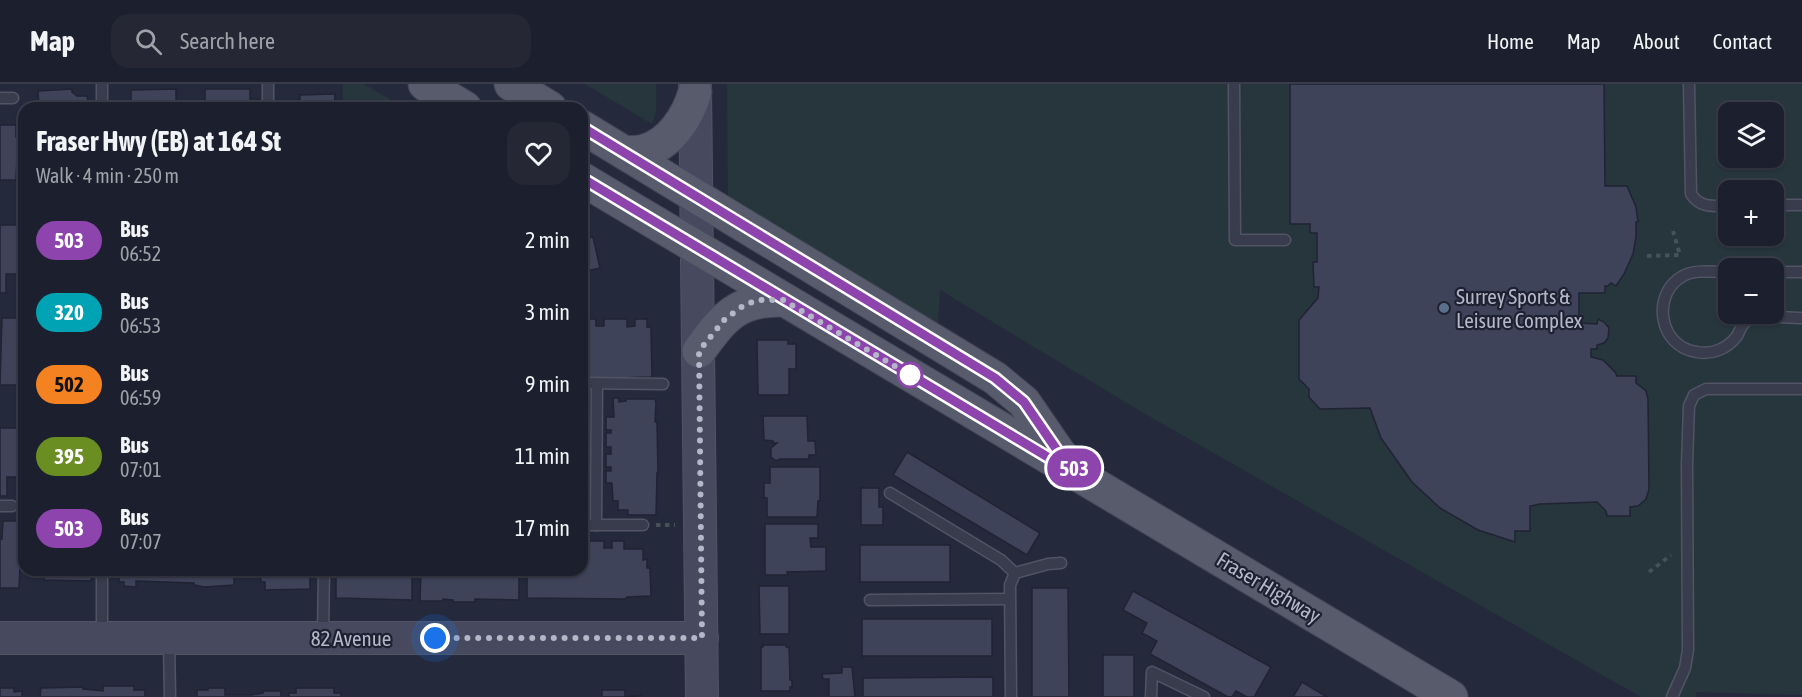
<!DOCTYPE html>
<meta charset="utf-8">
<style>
body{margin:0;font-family:"Asap Condensed",sans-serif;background:#252735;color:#f1f3f6;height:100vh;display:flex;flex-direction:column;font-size:22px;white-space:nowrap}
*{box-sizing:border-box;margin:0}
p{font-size:20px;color:#a0a2aa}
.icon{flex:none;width:33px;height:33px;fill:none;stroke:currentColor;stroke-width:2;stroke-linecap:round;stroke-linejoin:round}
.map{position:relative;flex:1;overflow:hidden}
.details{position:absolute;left:18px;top:18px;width:570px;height:474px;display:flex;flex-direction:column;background:#1c1f2d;border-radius:18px;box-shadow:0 2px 4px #0004,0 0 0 2px #3a3d49}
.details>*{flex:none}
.badge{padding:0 12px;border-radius:20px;font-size:21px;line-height:39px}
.tools{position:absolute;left:1718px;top:18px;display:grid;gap:12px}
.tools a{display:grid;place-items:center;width:66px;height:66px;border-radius:12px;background:#1c1f2d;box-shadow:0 2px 4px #0004,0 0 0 2px #3a3d49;font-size:30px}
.you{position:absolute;width:30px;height:30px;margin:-15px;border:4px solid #fff;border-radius:50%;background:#1a73e8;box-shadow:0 0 0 9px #1a73e833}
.map>.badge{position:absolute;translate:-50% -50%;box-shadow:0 0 0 3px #fff}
.round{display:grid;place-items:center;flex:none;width:63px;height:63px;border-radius:18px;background:#252735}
.overview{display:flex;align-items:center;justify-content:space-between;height:102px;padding:0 18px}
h1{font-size:28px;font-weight:700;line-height:45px}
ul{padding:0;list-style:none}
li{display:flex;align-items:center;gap:18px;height:72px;padding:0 18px}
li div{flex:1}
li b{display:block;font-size:22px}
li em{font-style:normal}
li .badge{min-width:66px;font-weight:700;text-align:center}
header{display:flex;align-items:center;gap:36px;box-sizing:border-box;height:84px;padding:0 30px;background:#1c1f2d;border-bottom:2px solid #3a3d49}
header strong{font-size:28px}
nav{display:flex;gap:33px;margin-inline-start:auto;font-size:21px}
.search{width:420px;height:54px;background:#252735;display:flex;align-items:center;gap:15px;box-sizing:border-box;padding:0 21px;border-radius:18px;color:#a0a2aa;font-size:22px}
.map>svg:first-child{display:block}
</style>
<header>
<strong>Map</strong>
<div class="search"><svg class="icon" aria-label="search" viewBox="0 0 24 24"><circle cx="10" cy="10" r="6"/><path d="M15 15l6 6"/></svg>Search here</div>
<nav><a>Home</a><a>Map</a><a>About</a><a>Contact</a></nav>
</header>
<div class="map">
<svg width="1802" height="613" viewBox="0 0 1802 613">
<rect width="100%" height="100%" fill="#25293c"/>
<g fill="#27353d" fill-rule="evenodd">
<polygon points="343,0 364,0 404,24 343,24"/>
<polygon points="585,0 656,0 656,28 652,40"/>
<path d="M 727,0 L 1802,0 L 1802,611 L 1696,608 L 1696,613 L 1641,613 L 1140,327 L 940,206 L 938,240 L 728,112 ZM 1728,28 L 1773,28 L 1773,74 L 1728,74 ZM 1728,106 L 1773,106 L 1773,152 L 1728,152 ZM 1728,184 L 1773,184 L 1773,230 L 1728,230 Z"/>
</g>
<g fill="#3f4359" stroke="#202333" stroke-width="1.5">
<polygon points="1290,0 1604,0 1605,102 1627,102 1636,123 1638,138 1636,138 1636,153 1633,170 1624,190 1616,202 1611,199 1608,202 1605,202 1605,209 1579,209 1579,239 1597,240 1598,235 1604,238 1609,244 1608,254 1604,259 1597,261 1597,265 1591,265 1591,273 1603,276 1615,288 1617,292 1636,292 1636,299 1646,307 1648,315 1649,405 1646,415 1638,422 1630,423 1630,432 1607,432 1606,427 1597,418 1540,420 1530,422 1530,447 1515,447 1515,458 1478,446 1440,424 1412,398 1381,354 1370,324 1320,325 1309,313 1309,305 1299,295 1299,236 1318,214 1319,203 1314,203 1313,178 1317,178 1317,149 1310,149 1310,140 1290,140"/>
<polygon points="72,5 72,8 77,12 87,12 89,24 39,24 38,7"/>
<polygon points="176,5 176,24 125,24 125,17 131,17 131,6"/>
<polygon points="205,5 250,5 250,15 258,15 258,24 205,24"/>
<polygon points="335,10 334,24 285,24 285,19 293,19 300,15 300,11"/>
<polygon points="0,41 16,41 16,53 18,53 16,96 0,96"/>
<polygon points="0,141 17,141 19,157 19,190 6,190 6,209 0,209"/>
<polygon points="593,153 600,184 582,188 582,155"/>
<polygon points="2,234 17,234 20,285 18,285 18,301 0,301"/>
<polygon points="582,235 596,235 596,242 604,242 604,235 627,235 627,243 635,242 635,235 647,235 647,243 651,243 652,293 582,295"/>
<polygon points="757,256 788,256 788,260 796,260 796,285 789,285 789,311 758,311"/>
<polygon points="613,314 619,314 619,318 626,317 626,315 655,315 656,319 655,338 657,338 658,389 657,389 656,431 628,431 628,426 618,426 618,417 613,417 612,399 606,399 606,387 611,387 611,383 606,383 606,370 611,370 611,363 606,363 606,349 611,349 611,346 606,346 606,333 614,333"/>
<polygon points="763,332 807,332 808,357 815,357 816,371 809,371 809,375 780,375 776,377 771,373 771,364 777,359 773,359 773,357 764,356"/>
<polygon points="582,336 584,383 584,403 582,405"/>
<polygon points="0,344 19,344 19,360 21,360 21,393 7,393 7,412 0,412"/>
<polygon points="907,368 1040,449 1027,471 893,391"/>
<polygon points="770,383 820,383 820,417 818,417 817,433 767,433 767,414 764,414 764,399 770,399"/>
<polygon points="861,404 879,404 879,423 883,423 883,441 861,441"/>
<polygon points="3,437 19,437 19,461 21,461 19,504 0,504 0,455 2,455"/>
<polygon points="765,440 818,440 818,454 810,454 811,463 826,463 826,487 787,488 788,491 765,491"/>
<polygon points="582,457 604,457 604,464 612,464 612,457 624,457 624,465 643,465 643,476 647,475 647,484 650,484 651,512 627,513 625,515 527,514 527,486 582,486"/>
<rect x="860" y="461" width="90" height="37"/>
<polygon points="38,486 91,486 91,497 44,496 44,492 38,492"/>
<polygon points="119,486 234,486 234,501 204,503 194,501 194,499 136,497 136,503 124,502 124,498 119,498"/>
<polygon points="260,486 310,486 310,505 265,506 265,498 261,498"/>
<polygon points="336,486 412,486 412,516 336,514"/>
<polygon points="421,486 519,486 519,516 475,515 475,518 453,518 453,516 443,515 443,517 420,517"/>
<polygon points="759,502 789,502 789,550 760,550"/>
<polygon points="1032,504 1068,504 1069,613 1032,613"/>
<polygon points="1133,507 1271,583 1254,613 1247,613 1236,607 1232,613 1228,613 1150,570 1157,557 1142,549 1147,539 1123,526"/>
<rect x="862" y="535" width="130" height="37"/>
<polygon points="763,561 786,561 786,563 789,563 790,596 792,596 792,603 790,603 790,607 761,607 761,563 763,563"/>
<rect x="1103" y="571" width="31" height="42"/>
<polygon points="842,583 852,583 855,613 829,613 829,595 823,595 822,590 842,589"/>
<polygon points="993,593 993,613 863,613 863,594"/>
<polygon points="1302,598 1327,613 1293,613"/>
<polygon points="103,602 134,602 134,606 145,606 145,613 40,613 41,604 83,603 83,605 103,607"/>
<polygon points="0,604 14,604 14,608 22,607 22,613 0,613"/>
<polygon points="208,604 225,604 225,611 251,611 263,609 263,607 281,607 281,613 197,613 197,606 208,606"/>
<polygon points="296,604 334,604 334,609 341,609 341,613 289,613 289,609 296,609"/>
<polygon points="602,606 625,606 625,613 641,611 641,613 602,613"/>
</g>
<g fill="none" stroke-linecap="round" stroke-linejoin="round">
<defs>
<g id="lane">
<polyline points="268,0 268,24"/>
<polyline points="1234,0 1235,156 1285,156"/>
<path d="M 1689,0 L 1691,110 C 1700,124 1713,122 1728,122"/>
<polyline points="0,14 13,14"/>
<polyline points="102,24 102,0"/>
<polyline points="1773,121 1802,121"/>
<path d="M 1728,188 C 1714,188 1695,185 1683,192 C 1651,209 1658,263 1697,268 C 1712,271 1727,265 1737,252 C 1740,247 1741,240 1747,237 C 1759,230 1788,234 1802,234"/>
<polyline points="1773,188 1802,188"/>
<polyline points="582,299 663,300"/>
<polyline points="890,409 1001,476 1015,489"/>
<polyline points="0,422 12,422"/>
<polyline points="582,441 643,441"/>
<polyline points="596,441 597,299"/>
<polyline points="102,486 102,551"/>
<polyline points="870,516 1009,515"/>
<polyline points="323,551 324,486"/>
<polyline points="169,556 170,613"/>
<polyline points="1011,613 1010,501 1015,489 1048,480 1061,479"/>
<polyline points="1151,613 1152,588 1204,613"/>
<polyline points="1672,613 1685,584 1688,566 1687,380 1689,322 1694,311 1706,305 1802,305"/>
</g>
<g id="secondary">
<polyline points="695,2 702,613"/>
<polyline points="0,554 702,554"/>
</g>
<g id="primary">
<polyline points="425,0 465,24"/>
<polyline points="511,0 550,24"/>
<polyline points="582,43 995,294 1024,318 1059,369 1066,376"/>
<path d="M 625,69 C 631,68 638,69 644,67 C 671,60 688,32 695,8"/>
<path d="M 582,95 C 871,268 1162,438 1451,613"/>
<path d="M 699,267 C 724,233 737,215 783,216"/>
</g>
</defs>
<use href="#lane" stroke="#515464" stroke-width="13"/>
<use href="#secondary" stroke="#515464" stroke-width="34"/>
<use href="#primary" stroke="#424555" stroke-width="35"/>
<g stroke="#45525a" stroke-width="4" stroke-dasharray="4.5 4.5" stroke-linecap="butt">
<polyline points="1647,172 1680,171 1673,147"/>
<polyline points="656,441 675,441"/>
<polyline points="1649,488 1671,471"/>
</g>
<use href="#lane" stroke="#393c4c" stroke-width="10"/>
<use href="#secondary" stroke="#474a5f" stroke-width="32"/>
<use href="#primary" stroke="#575b6c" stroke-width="33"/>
</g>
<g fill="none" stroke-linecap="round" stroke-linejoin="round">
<defs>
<polyline id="line" points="582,43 995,294 1024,318 1059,369 1086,396 582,94"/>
</defs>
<use href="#line" stroke="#fff" stroke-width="14"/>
<use href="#line" stroke="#8e44ad" stroke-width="9"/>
<polyline stroke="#b4b7c7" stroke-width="6" stroke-dasharray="0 10.8" points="435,554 702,554 699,267 725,235 743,222 757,216 783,216 910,291"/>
</g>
<circle fill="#5c6f8a" stroke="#1e2131" stroke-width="2" cx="1444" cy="224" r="6"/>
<circle fill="#fff" stroke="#8e44ad" stroke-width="3" cx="910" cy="291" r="12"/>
<g text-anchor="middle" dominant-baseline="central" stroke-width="4.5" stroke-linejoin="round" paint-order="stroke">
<g font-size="21" fill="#b4b7c7" stroke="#1e2131" text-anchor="start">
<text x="1456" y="212">Surrey Sports &amp;<tspan x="1456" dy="24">Leisure Complex</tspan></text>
</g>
<g font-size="21" fill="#b4b7c7" stroke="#1e2131">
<text transform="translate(1269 503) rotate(31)">Fraser Highway</text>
<text x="351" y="554">82 Avenue</text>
</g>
</g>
</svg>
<div class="tools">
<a><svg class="icon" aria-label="layers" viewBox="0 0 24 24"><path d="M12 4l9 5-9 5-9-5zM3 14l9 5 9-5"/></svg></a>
<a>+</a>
<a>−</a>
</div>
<div class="you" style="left:435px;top:554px"></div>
<b class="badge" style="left:1074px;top:384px;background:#8e44ad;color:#fff">503</b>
<section class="details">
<div class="overview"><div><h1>Fraser Hwy (EB) at 164 St</h1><p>Walk · 4 min · 250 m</p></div><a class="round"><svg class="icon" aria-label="heart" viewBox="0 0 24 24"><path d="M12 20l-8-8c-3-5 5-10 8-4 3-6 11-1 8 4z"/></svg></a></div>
<ul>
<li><span class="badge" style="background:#8e44ad;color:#fff">503</span><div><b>Bus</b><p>06:52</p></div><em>2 min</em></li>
<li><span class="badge" style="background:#00a3b4;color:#fff">320</span><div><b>Bus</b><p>06:53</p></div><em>3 min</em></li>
<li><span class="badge" style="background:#f58220;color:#111">502</span><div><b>Bus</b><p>06:59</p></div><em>9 min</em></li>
<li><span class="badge" style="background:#6b8e23;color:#fff">395</span><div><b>Bus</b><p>07:01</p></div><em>11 min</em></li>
<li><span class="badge" style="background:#8e44ad;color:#fff">503</span><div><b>Bus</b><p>07:07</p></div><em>17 min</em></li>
</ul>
</section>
</div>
